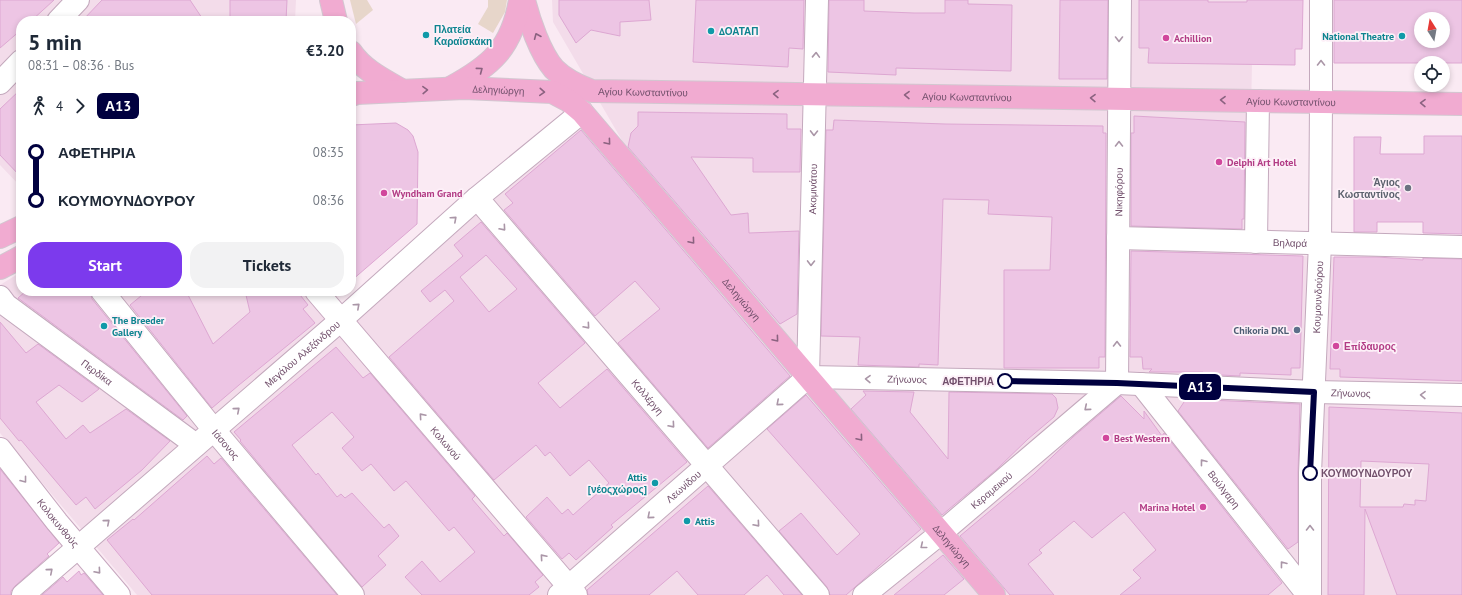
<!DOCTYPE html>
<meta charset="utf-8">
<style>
body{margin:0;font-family:"PT Sans",sans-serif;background:#f2f2f3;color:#1f2937;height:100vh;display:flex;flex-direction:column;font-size:15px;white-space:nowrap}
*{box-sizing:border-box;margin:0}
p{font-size:13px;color:#747a83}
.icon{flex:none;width:22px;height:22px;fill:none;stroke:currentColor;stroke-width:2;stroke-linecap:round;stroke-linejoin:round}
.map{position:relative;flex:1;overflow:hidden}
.drawer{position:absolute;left:16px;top:16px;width:340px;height:280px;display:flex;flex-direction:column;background:#fff;border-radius:16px;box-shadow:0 2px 6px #0003}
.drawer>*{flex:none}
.badge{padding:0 8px;border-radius:6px;font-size:14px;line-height:26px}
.needle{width:26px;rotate:349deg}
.buttons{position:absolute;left:1414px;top:12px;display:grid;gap:8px}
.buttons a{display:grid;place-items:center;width:36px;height:36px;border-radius:50%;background:#fff;box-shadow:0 2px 6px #0003;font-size:20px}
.map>.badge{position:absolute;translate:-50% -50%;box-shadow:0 0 0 2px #fff}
.legs{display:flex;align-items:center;gap:6px;height:44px;padding:0 12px;font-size:13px}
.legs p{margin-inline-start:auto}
.head{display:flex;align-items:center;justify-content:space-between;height:68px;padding:0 12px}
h1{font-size:22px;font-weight:800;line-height:30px}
.primary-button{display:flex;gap:8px;margin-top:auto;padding:8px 12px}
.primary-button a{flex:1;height:46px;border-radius:16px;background:#7c3aed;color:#fff;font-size:16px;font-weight:800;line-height:46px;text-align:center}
.primary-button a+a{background:#f2f2f3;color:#1f2937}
ul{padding:0 12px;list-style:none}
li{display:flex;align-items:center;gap:14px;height:48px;font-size:15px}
li i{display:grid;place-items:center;width:6px;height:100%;margin:0 5px;background:currentColor}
li i::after{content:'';width:10px;height:10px;margin:-5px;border:3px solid;border-radius:50%;background:#fff}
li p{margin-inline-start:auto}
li:first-child i{background:linear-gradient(#0000 50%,currentColor 0)}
li:last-child i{background:linear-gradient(currentColor 50%,#0000 0)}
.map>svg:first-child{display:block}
</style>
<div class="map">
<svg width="1462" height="595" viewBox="0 0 1462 595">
<rect width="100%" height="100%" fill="#faeaf3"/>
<g fill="#f3dcea">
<polygon points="0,0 296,0 295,21 21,21 21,187 0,165"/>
<polygon points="552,0 1303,0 1302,49 1295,49 1295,65 1252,64 1248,254 1462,262 1462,595 1000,595 627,149 553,22"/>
<polygon points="580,121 808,377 551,595 137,595 0,433 0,285 21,272 21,291 302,291 340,336"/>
<polygon points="808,388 986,595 567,595"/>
</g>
<g fill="#e7d6ca">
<polygon points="350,0 367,0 373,10 356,24"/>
<polygon points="488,0 507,0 505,12 493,33 478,24 488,7"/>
</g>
<g fill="#edc5e4" stroke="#dda7d2" fill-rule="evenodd">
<polygon points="0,0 54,0 31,21 21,21 21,30 0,48"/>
<polygon points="102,0 190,0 204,21 82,21"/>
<polygon points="230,0 287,0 286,21 230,21"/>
<polygon points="559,0 649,0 651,20 620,22 620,36 591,30 576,43 559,15"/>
<polygon points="696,0 804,0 803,49 789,48 788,67 693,62"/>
<polygon points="829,0 864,0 864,11 914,13 945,13 945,0 968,0 968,4 1012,5 1011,71 896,68 896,75 828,72"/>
<polygon points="1060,0 1108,0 1107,79 1059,79"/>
<polygon points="1139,0 1208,0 1208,2 1247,2 1247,0 1303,0 1302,49 1295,49 1295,65 1148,63 1149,48 1139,48"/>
<path d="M 1334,0 L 1462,0 L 1462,63 L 1334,63 ZM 1421,19 L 1443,19 L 1443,41 L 1421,41 Z"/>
<polygon points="21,89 21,177 0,155 0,109"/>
<polygon points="638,112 787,114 787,129 801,129 800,172 753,172 753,158 691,157 731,215 748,213 749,233 799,231 797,314 780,324 628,147 631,133 638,126"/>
<polygon points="1134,116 1245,122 1244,219 1242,219 1242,229 1131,226 1131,133 1134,133"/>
<polygon points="834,120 945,124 1103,126 1103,133 1106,133 1105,357 1099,357 1099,368 1004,368 1004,270 1050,270 1052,217 988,214 989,200 943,199 938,365 919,364 919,367 858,365 860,337 821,336 826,130 833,130"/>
<polygon points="396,123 408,130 413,136 418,152 417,224 351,281 351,125"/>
<polygon points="581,130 790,376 708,448 618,343 660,309 635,281 595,316 504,210 513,203 505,194"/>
<polygon points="1424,136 1462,136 1462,234 1423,233 1423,222 1377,222 1377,232 1354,232 1354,137 1381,137 1380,154 1424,154"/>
<path d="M 481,222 L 585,343 L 538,383 L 560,408 L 607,369 L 687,462 L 611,525 L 613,527 L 576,560 L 569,553 L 562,559 L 526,517 L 547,497 L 562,514 L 568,509 L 573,515 L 609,483 L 589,460 L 570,476 L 550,452 L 545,456 L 536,445 L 494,480 L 389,357 L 454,301 L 445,290 L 430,302 L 421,291 L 463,256 L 454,245 ZM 486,255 L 517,289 L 489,312 L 460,277 Z"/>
<polygon points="1131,251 1303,256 1300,368 1291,368 1291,375 1240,373 1240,376 1202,374 1203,372 1149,372 1152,369 1143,369 1142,357 1130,357"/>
<polygon points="1334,257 1377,257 1423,260 1423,258 1462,259 1462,381 1340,377 1340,369 1330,369"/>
<polygon points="26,291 90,291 92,299 187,416 183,420 18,298"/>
<polygon points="147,291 186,291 213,344 250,312 245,291 297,291 308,305 303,309 315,323 239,385 212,408 130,305"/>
<polygon points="0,322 26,353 38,344 99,389 82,402 59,385 36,402 66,439 83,425 90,433 126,409 170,441 142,470 95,509 86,497 76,505 21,440 19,441 0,418"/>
<polygon points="336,347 363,378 370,373 475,496 472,499 504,536 507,533 543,575 535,582 539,587 529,595 422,595 405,577 422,561 440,582 475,552 454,527 449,531 406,481 394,491 371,464 362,471 342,448 354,437 332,412 292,445 316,475 318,473 337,497 341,494 345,498 352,493 384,528 389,524 399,536 378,556 386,565 362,587 240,441 241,440 234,432"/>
<polygon points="863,391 914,392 910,412 948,459 949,392 1052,394 1056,398 1058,408 1054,417 1028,439 997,469 942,515 851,409 866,395"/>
<polygon points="806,395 921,529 846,595 830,595 827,587 779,531 801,513 837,555 860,534 767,429"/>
<polygon points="1121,396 1144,419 1144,411 1162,436 1164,433 1282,583 1268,595 1120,595 1141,578 1133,570 1156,550 1124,512 1092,538 1074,521 1039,550 1042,553 1028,564 1054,595 1010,595 960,536 1034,474 1073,437"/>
<polygon points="1186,399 1300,404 1298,473 1298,542 1288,549 1178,411"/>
<path d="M 1329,407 L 1462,413 L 1462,595 L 1397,595 L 1365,509 L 1364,595 L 1328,595 ZM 1361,461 L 1429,464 L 1426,501 L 1415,500 L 1415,505 L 1404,504 L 1403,507 L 1360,507 Z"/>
<polygon points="207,456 214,464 221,458 337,595 152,595 107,540 133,519 134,520"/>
<polygon points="0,469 59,543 47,554 49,556 15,586 11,591 11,595 0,595"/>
<polygon points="708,486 802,595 784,595 767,575 744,595 698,595 677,571 649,595 588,595 587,590"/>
<polygon points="943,555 964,579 944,595 894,595"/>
<polygon points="79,571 81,575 84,573 103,595 42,595 63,577 67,582"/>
</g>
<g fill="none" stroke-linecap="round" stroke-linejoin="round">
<defs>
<g id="street">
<polyline points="58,21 78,0"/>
<polyline points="0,83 21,61"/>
<path id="s1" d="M 477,198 L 818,595"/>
<path id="s2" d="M 1118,238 L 1462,247"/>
<polyline points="1256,242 1258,101"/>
<path id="s3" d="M 102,291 L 214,430 L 353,595"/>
<path id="s4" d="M 0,297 L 6,305 L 196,445"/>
<path id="s5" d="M 808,377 L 1117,383 L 1314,392 L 1462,395"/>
<path id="s6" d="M 808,377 L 817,0"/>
<path id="s7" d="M 1117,383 L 1120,0"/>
<path id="s8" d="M 1141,384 L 1308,595"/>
<path id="s9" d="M 23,595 L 341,320 L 477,198 L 582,112"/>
<path id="s10" d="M 559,595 L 808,377"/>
<path id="s11" d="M 864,595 L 941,533 L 1117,383"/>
<path id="s12" d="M 1310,595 L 1310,473 L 1320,243 L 1321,102 L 1321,0"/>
</g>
<g id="secondary">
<path id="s13" d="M 316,291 L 576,595"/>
<path id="s14" d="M 0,449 L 57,522 L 119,595"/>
</g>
<g id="primary">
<polyline points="331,0 336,21"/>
<path id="s15" d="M 524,0 C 529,20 540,53 554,69 C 564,79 578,86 592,91 L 1462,104"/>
<path d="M 351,52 C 363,70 384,80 403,91"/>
<path d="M 450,88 C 491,66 512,48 520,0"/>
<path id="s16" d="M 351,95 L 357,93 L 464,88 L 552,92 L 569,101 L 582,112 L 994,595"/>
<polyline points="0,237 21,227"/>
<polyline points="0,268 21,257"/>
</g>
</defs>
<use href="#street" stroke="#c4a9bd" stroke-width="24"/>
<use href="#secondary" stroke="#c7a8bf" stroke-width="24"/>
<use href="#primary" stroke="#d2c7d0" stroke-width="24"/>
<use href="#street" stroke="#fff" stroke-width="22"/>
<use href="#secondary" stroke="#fff" stroke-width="22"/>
<use href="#primary" stroke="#f1abd1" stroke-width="22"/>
</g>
<defs><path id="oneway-chevron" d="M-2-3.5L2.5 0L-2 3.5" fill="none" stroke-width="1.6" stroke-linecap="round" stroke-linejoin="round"/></defs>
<g stroke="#8b6280">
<use href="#oneway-chevron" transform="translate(537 36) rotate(-113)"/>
<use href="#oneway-chevron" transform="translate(480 70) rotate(-37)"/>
<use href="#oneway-chevron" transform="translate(425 90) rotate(-2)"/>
<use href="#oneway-chevron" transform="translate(542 92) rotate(4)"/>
<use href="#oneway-chevron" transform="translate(776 94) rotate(-179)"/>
<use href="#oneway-chevron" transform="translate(907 95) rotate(-179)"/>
<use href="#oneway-chevron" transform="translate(1093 98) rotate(-179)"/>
<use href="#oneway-chevron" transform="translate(1223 100) rotate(-179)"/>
<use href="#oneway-chevron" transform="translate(1423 103) rotate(-179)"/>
<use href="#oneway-chevron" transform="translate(608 142) rotate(50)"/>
<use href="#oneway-chevron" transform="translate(692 241) rotate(50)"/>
<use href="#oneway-chevron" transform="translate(776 339) rotate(50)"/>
<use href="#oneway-chevron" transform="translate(860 438) rotate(50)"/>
</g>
<g stroke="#aa96a7">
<use href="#oneway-chevron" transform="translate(1119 39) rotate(90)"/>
<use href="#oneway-chevron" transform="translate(816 55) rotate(-88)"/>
<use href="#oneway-chevron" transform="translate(1321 63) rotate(-90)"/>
<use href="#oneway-chevron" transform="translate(814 133) rotate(91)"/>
<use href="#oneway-chevron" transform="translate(1119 144) rotate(-90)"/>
<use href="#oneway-chevron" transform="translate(454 219) rotate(-42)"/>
<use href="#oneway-chevron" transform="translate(503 228) rotate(49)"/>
<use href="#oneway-chevron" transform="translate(811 263) rotate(91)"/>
<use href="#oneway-chevron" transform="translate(357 306) rotate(-42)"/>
<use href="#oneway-chevron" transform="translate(587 326) rotate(49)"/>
<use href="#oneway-chevron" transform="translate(1117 344) rotate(-90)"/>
<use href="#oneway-chevron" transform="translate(868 379) rotate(-179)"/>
<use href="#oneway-chevron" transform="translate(1423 395) rotate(-179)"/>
<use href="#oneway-chevron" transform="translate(779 403) rotate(139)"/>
<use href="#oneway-chevron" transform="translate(1087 408) rotate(140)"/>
<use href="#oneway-chevron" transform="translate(237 410) rotate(-41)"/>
<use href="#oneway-chevron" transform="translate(422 416) rotate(-131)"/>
<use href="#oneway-chevron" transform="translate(672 425) rotate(49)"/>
<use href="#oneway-chevron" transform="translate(1203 462) rotate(-128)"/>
<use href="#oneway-chevron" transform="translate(24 480) rotate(52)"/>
<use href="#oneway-chevron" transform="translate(650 516) rotate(139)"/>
<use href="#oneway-chevron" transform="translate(107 522) rotate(-41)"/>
<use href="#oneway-chevron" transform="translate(757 524) rotate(49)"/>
<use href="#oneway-chevron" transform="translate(1310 528) rotate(-90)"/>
<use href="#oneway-chevron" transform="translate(923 546) rotate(141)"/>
<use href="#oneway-chevron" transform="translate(543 557) rotate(-131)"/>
<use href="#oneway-chevron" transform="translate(1283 564) rotate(-128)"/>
<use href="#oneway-chevron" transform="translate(50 571) rotate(-41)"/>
<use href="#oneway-chevron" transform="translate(98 571) rotate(49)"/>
</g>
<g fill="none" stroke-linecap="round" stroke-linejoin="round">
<defs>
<polyline id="line-1" points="1005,381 1117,383 1314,392 1310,473"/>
</defs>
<use href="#line-1" stroke="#fff" stroke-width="9"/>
<use href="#line-1" stroke="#00003f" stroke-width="6"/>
</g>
<g fill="#0f9aa8" stroke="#fdf0f8" stroke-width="1.5">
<circle cx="711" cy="31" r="4"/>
<circle cx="426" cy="35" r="4"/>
<circle cx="1402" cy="36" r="4"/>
<circle cx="104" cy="326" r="4"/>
<circle cx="655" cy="483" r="4"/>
<circle cx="687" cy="521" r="4"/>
</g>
<g fill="#d1479c" stroke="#fdf0f8" stroke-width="1.5">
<circle cx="1166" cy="38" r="4"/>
<circle cx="1219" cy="162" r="4"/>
<circle cx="384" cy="193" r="4"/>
<circle cx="1336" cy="346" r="4"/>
<circle cx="1106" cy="438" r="4"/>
<circle cx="1203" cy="507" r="4"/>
</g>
<circle fill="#6b7280" stroke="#fdf0f8" stroke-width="1.5" cx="1408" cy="188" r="4"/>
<circle fill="#5c6f8a" stroke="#fdf0f8" stroke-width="1.5" cx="1297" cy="330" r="4"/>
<g fill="#fff" stroke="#00003f" stroke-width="2">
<circle cx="1005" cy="381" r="7"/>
<circle cx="1310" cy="473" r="7"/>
</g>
<g text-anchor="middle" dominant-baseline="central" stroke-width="3.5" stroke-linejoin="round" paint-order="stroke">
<g font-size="10" font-weight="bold" fill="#0d838f" stroke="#fdf0f8" text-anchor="start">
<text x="434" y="29">Πλατεία<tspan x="434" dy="12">Καραϊσκάκη</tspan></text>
<text x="719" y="31">ΔΟΑΤΑΠ</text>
<text x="1394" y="36" text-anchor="end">National Theatre</text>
<text x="112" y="320">The Breeder<tspan x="112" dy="12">Gallery</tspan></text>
<text x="647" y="477" text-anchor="end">Attis<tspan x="647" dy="12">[νέοςχώρος]</tspan></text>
<text x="695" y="521">Attis</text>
</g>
<g font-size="10" font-weight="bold" fill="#b23c85" stroke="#fdf0f8" text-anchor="start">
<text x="1174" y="38">Achillion</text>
<text x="1227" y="162">Delphi Art Hotel</text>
<text x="392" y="193">Wyndham Grand</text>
<text x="1344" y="346">Επίδαυρος</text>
<text x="1114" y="438">Best Western</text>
<text x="1195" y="507" text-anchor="end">Marina Hotel</text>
</g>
<g font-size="10" fill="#72506c" stroke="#fdf0f8">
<text stroke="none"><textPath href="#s16" startOffset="148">Δεληγιώργη</textPath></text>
<text stroke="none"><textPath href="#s15" startOffset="171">Αγίου Κωνσταντίνου</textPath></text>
<text stroke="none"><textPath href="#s15" startOffset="495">Αγίου Κωνσταντίνου</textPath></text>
<text stroke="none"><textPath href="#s15" startOffset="819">Αγίου Κωνσταντίνου</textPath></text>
<text stroke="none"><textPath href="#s6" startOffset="188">Ακομινάτου</textPath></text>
<text stroke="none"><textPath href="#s7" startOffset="191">Νικηφόρου</textPath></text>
<text stroke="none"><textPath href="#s2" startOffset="172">Βηλαρά</textPath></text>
<text stroke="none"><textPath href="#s12" startOffset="298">Κουμουνδούρου</textPath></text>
<text stroke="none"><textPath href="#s16" startOffset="484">Δεληγιώργη</textPath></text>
<text stroke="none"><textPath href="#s9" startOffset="369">Μεγάλου Αλεξάνδρου</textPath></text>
<text stroke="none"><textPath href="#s4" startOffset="123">Περδίκα</textPath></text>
<text stroke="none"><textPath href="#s5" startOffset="99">Ζήνωνος</textPath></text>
<text stroke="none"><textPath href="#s5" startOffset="543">Ζήνωνος</textPath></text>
<text stroke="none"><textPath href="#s1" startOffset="262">Καλλέργη</textPath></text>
<text stroke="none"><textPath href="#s13" startOffset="200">Κολωνού</textPath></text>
<text stroke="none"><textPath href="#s3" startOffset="197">Ιάσονος</textPath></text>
<text stroke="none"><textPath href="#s10" startOffset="165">Λεωνίδου</textPath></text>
<text stroke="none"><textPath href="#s11" startOffset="165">Κεραμεικού</textPath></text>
<text stroke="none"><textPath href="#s8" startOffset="134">Βούλγαρη</textPath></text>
<text stroke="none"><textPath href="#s14" startOffset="94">Κολοκυνθούς</textPath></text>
<text stroke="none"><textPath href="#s16" startOffset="808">Δεληγιώργη</textPath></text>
</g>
<g font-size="10" font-weight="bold" fill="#5b616d" stroke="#fdf0f8" text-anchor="end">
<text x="1400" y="182">Άγιος<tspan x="1400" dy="12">Κωσταντίνος</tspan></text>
</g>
<g font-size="10" font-weight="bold" fill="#4e5e75" stroke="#fdf0f8" text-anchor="end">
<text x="1289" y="330">Chikoria DKL</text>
</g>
<g font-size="10" font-weight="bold" fill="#72506c" stroke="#fdf0f8" text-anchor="end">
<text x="994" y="381">ΑΦΕΤΗΡΙΑ</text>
<text x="1321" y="473" text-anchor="start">ΚΟΥΜΟΥΝΔΟΥΡΟΥ</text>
</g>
</g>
</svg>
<div class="buttons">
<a><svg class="needle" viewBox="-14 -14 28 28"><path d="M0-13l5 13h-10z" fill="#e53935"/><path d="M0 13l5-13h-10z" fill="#747a83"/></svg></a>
<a><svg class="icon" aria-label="locate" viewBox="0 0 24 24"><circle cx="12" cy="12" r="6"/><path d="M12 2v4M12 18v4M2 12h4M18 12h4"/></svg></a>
</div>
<b class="badge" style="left:1200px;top:387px;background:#00003f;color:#fff">Α13</b>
<section class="drawer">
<div class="head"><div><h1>5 min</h1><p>08:31 – 08:36 · Bus</p></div><b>€3.20</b></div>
<div class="legs"><svg class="icon" aria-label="walk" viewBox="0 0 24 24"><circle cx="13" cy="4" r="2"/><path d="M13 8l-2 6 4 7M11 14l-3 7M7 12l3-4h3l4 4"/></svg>4<svg class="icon" aria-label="forward" viewBox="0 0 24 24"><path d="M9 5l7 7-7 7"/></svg><b class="badge" style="background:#00003f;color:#fff">Α13</b></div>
<ul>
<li><i style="color:#00003f"></i><b>ΑΦΕΤΗΡΙΑ</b><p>08:35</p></li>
<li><i style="color:#00003f"></i><b>ΚΟΥΜΟΥΝΔΟΥΡΟΥ</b><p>08:36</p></li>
</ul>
<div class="primary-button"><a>Start</a><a>Tickets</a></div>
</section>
</div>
